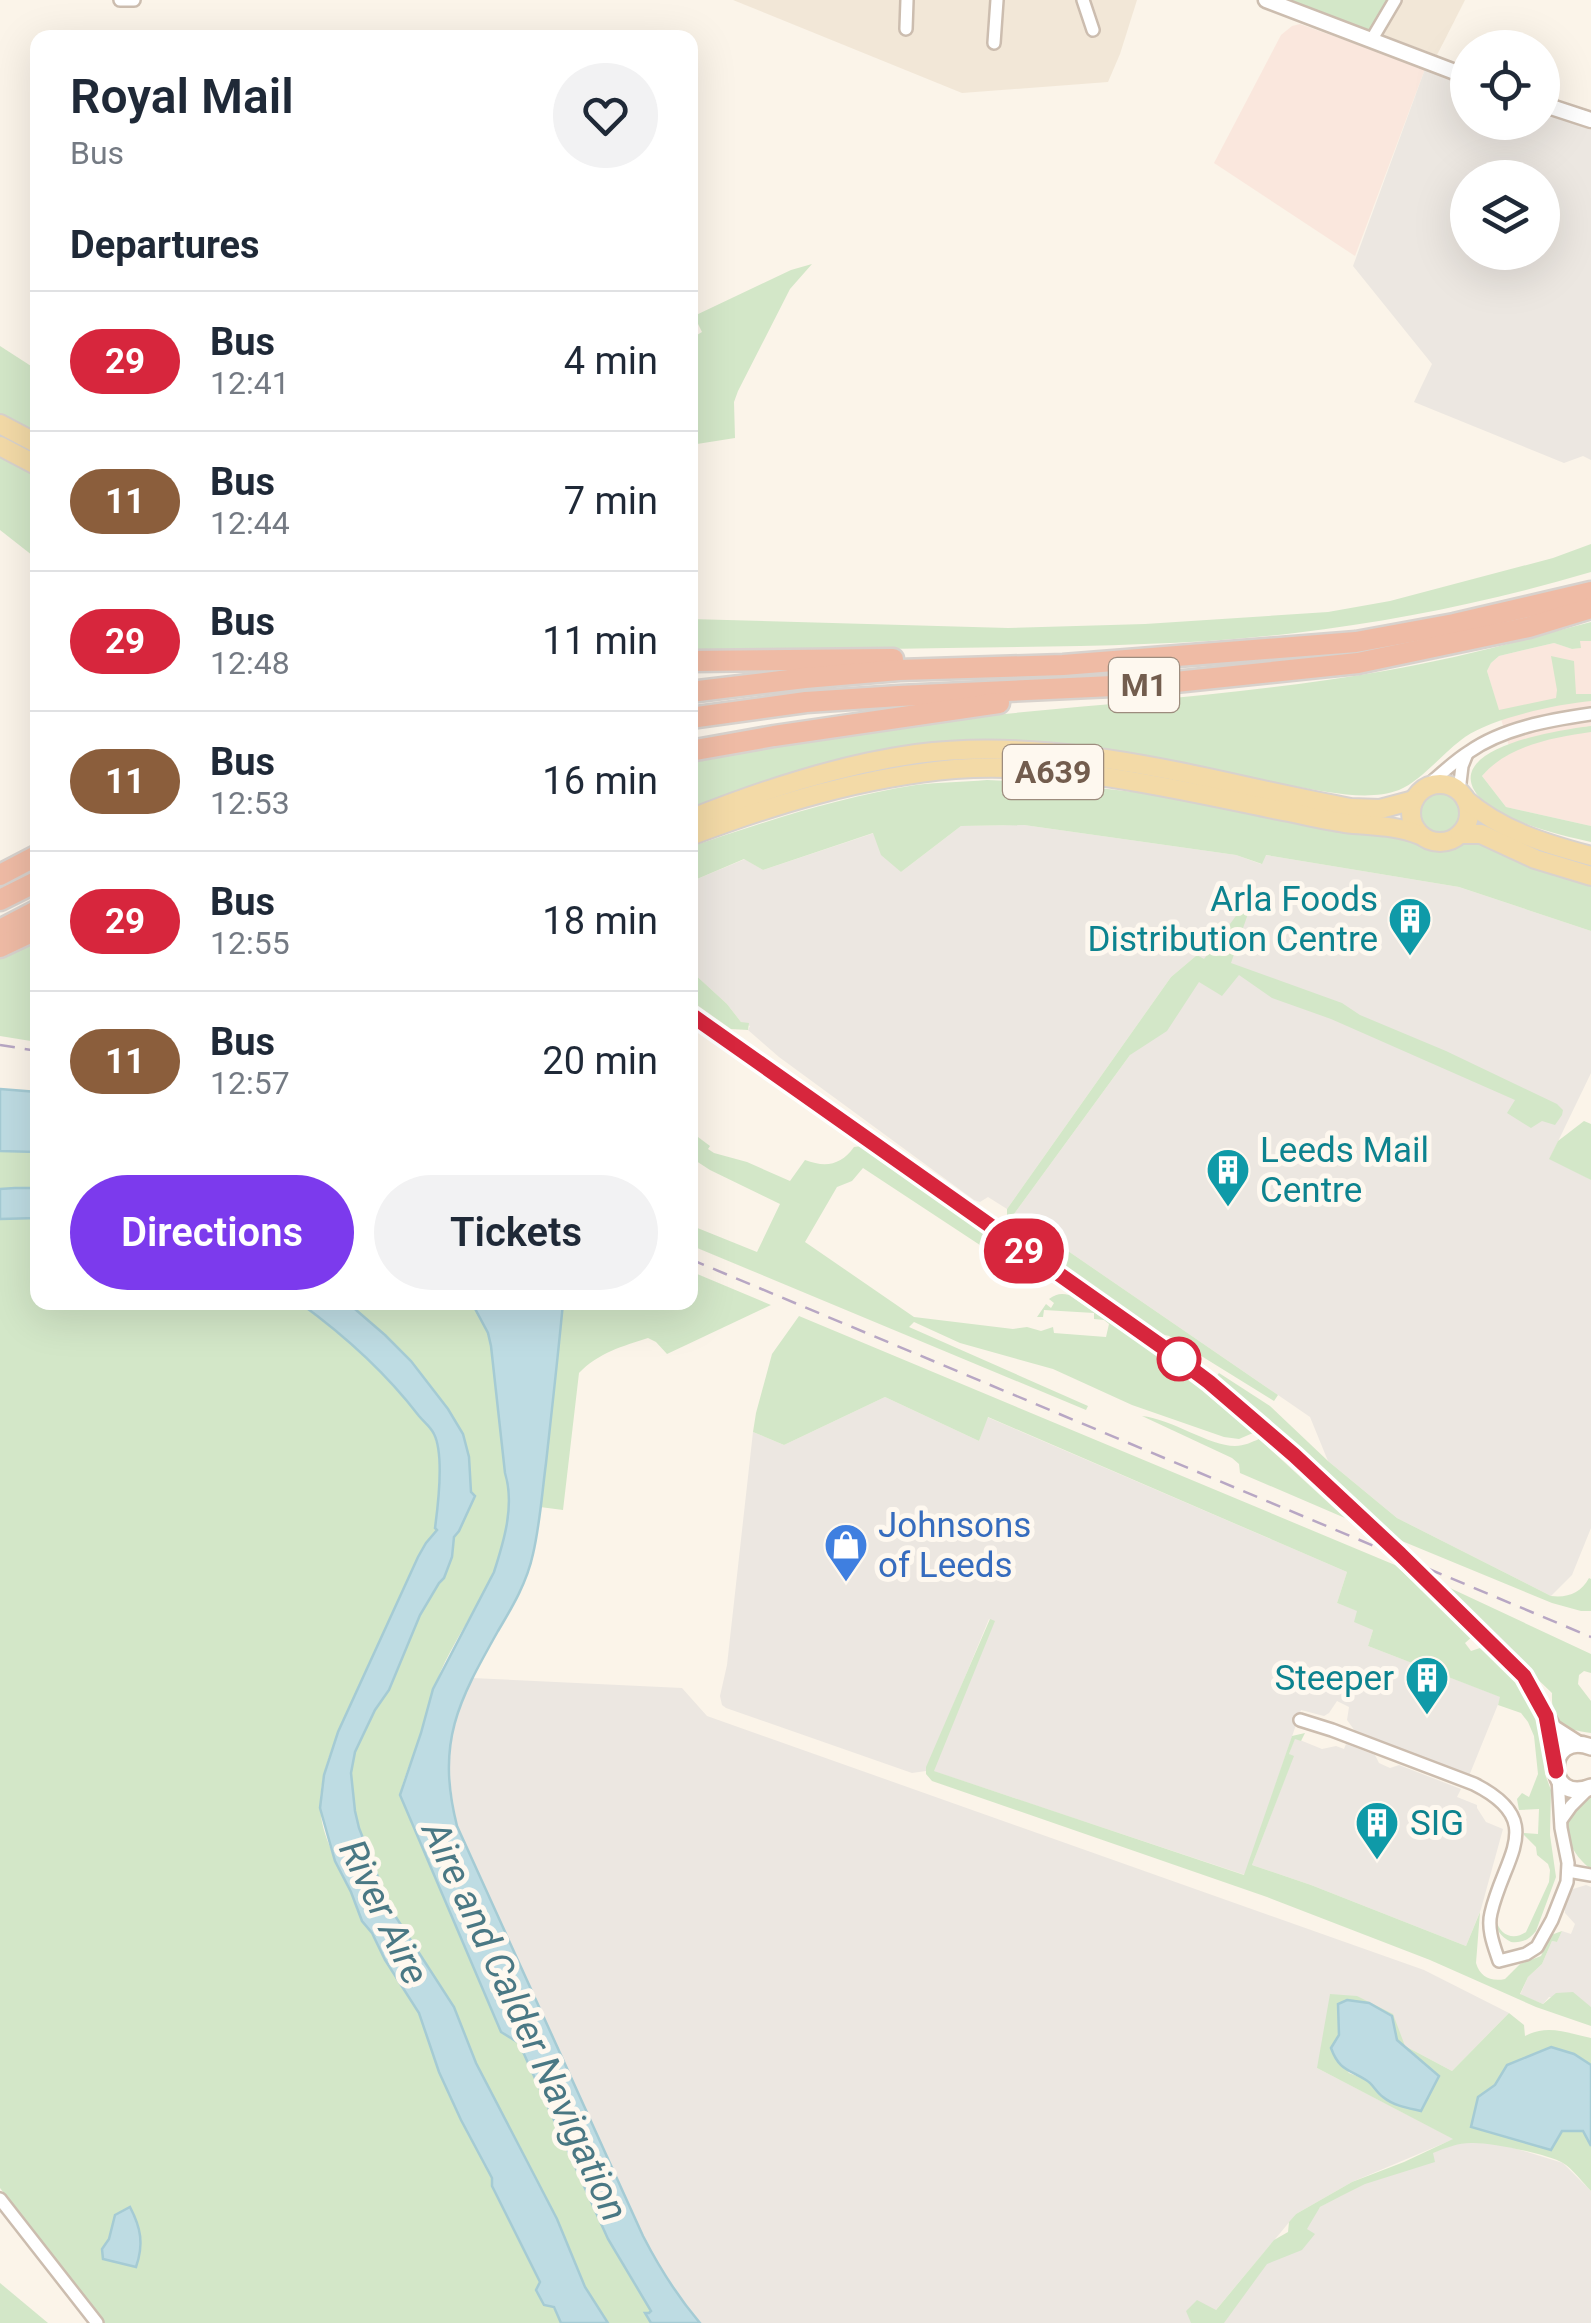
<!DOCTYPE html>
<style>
body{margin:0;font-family:Roboto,sans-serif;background:#f2f2f3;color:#1f2937;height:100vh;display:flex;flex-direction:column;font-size:38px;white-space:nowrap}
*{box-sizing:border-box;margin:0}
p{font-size:32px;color:#747a83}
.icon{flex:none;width:55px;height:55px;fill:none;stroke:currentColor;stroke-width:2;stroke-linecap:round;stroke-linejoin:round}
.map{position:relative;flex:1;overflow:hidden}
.sheet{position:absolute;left:30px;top:30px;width:668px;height:1280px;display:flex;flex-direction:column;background:#fff;border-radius:20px;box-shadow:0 10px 40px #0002}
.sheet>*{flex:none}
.badge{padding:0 20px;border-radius:32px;font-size:35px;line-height:65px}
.tools{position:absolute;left:1450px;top:30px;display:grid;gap:20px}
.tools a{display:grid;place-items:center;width:110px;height:110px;border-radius:50%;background:#fff;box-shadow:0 10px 40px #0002;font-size:50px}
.map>.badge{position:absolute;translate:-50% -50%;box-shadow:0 0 0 5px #fff}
h2{padding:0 40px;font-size:38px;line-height:90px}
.round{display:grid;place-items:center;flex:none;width:105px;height:105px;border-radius:52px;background:#f2f2f3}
.summary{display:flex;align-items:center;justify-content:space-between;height:170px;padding:0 40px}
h1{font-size:48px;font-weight:600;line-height:75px}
.primary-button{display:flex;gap:20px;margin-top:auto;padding:20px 40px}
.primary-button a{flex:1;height:115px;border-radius:60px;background:#7c3aed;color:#fff;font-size:40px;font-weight:600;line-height:115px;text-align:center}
.primary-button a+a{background:#f2f2f3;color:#1f2937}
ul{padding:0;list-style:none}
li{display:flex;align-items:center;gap:30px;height:140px;padding:0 40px;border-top:2px solid #e0e1e3}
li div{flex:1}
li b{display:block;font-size:38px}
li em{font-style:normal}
li .badge{min-width:110px;font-weight:700;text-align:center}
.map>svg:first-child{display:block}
</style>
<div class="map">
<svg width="1591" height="2323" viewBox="0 0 1591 2323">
<rect width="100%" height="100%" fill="#fbf4e9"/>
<g fill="#f2e7d7">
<polygon points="733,0 1137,0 1120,54 1108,82 962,93"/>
<polygon points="1390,0 1465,0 1437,55 1372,31"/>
</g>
<g fill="#fae7dd">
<polygon points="1300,24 1425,69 1355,256 1214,163 1281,35 1292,26"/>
<polygon points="1580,641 1591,641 1591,826 1506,807 1482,776 1494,762 1511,753 1487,671 1491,663 1499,656 1554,643 1572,649 1580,648"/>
</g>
<g fill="#ece7e1" fill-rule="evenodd">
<path d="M 1425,69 L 1467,85 L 1468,122 L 1542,122 L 1543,112 L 1591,130 L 1591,460 L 1583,456 L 1564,463 L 1414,402 L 1432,364 L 1353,266 ZM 1468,178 L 1542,178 L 1542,252 L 1468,252 Z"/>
<polygon points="1024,825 1236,855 1261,864 1265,855 1459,887 1591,931 1591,1073 1550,1158 1591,1180 1591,1528 1572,1575 1551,1596 1397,1518 1328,1461 1310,1417 1014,1214 1130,1055 1197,955 1171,977 1007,1209 988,1197 980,1202 974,1200 779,1057 748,1030 750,1026 741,1022 727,1004 690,970 690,882 745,859 763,870 874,833 901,872 961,826"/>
<polygon points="885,1397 979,1441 987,1417 1347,1572 1337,1603 1358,1611 1373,1630 1368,1646 1501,1697 1469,1776 1355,1731 1347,1720 1349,1707 1337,1701 1329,1713 1324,1716 1301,1710 1245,1875 933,1771 994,1622 989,1619 926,1771 912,1773 726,1708 722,1705 720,1696 727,1665 753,1432 784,1445"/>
<polygon points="472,1678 682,1688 707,1716 1424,1970 1509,2013 1452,2071 1405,2046 1317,2068 1454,2139 1352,2182 1296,2214 1215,2311 1202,2323 700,2323 685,2306 659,2266 643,2236 457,1826 451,1788 449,1749 452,1728"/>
<polygon points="1295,1738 1322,1749 1336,1746 1344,1749 1346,1744 1375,1755 1379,1763 1390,1768 1399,1765 1461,1789 1457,1797 1477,1805 1477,1808 1486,1822 1503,1829 1481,1909 1466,1946 1311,1885 1252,1865 1293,1757 1289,1754"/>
<polygon points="1586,1885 1591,1887 1591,2007 1549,1997 1543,2004 1520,1995 1528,1977 1542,1964 1552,1941 1557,1942 1562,1931 1571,1934 1575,1924 1565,1913 1565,1900 1573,1889"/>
<polygon points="1481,2138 1563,2163 1591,2191 1591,2323 1205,2323 1305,2216 1354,2187 1458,2139"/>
</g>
<g fill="#d3e7c8" fill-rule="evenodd">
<polygon points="1286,0 1390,0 1372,31"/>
<polygon points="812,264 790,289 738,391 734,402 735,438 697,444 690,391 690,359 693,358 690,339 702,332 694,316 791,270"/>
<polygon points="0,346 31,366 37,376 37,435 0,415"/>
<polygon points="0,455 37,477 37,559 0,530"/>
<path d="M 1591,544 L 1591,572 C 1494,601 1395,621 1295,633 C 1180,647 1063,646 947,648 C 862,649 776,652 690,651 L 690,619 L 1008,628 L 1145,624 L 1328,612 L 1390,601 L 1553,558 Z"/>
<path d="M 1591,622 L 1591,641 L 1580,641 L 1581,648 L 1572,649 L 1554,643 L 1499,656 L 1491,663 L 1487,671 L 1499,710 L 1556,698 L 1557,690 L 1551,656 L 1574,661 L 1576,694 L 1591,694 L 1591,701 C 1558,704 1492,718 1465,737 C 1445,751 1421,781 1399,790 C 1367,802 1325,791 1292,786 L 1290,789 L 953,746 L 690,810 L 690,760 C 757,748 825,734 893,726 C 1056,706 1221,699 1384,671 C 1454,659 1523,640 1591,622 Z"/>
<path d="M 1591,726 L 1591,732 C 1554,737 1507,746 1482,776 L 1506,807 L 1591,826 L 1591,842 C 1560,835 1488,819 1473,788 C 1453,745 1566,729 1591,726 Z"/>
<path d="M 987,780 C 1127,785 1264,811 1402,833 C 1420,844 1435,854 1456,847 C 1465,844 1471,841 1480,841 L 1591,884 L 1591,931 L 1459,887 L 1266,855 L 1262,864 L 1236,855 L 1024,825 L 961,826 L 901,872 L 881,855 L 873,833 L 763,870 L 744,859 L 690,882 L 690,847 C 764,822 838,797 916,785 C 940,782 963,782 987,780 Z"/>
<circle cx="1439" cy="812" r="21"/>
<polygon points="1250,897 1252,902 1231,963 1342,1003 1360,1015 1446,1051 1557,1104 1563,1110 1562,1115 1555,1125 1542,1121 1531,1128 1507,1113 1515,1100 1331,1019 1272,998 1239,975 1222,996 1199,982 1167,1031 1130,1055 1014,1214 1278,1395 1274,1401 1169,1336 1161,1334 1007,1224 1007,1209 1171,977 1197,955 1204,959"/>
<polygon points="37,938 37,1042 0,1036 0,958"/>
<polygon points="690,970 727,1004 741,1022 749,1023 748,1030 731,1029 690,1000"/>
<polygon points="1584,1121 1591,1124 1591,1180 1549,1159 1558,1141"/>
<path d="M 690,1131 L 710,1146 L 708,1149 L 714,1153 L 747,1162 L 790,1181 L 805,1160 C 826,1168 841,1165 854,1147 L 862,1146 L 878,1157 L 878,1159 L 942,1201 L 1034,1268 L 1029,1271 L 992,1247 L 989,1251 L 863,1168 L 852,1181 L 837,1187 L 805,1242 L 914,1317 L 1013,1329 L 1027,1327 L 1041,1331 L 1053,1327 L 1054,1333 L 1106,1337 L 1109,1324 L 1104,1320 L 1094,1319 L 1094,1313 L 1044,1310 L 1043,1317 L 1037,1317 L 1046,1304 L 1051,1308 L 1054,1303 L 1049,1299 C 1056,1294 1061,1293 1069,1295 L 1174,1367 L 1253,1433 L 1239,1439 L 1224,1437 L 1132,1405 L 1053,1369 L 960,1343 L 914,1322 L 909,1327 L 1088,1406 L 1086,1410 L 690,1245 L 690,1225 L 757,1252 L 780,1204 L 710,1170 L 690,1157 Z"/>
<polygon points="0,1151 37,1152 37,1188 0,1189"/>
<path d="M 37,1218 L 38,1302 L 300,1303 L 355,1347 L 401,1391 L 432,1430 L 438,1448 L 440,1480 L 435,1528 L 438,1530 L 426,1543 L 418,1557 C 399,1602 377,1646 357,1691 C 340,1730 316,1772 321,1816 C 325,1847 348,1879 357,1910 L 419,2013 L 492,2178 L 492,2186 L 561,2323 L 105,2323 L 75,2287 L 0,2188 L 0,1219 Z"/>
<path d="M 690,1271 L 771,1305 L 667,1354 L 656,1342 L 648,1338 C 623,1346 598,1353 579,1373 L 563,1510 L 540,1507 L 563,1303 L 690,1302 Z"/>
<path d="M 348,1303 L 472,1303 L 488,1333 L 491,1346 L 505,1473 C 526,1539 473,1606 445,1662 C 433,1686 428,1710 420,1736 C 414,1756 404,1774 400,1795 L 501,2031 L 519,2042 L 608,2239 L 651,2311 L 649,2314 L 645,2313 L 651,2323 L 608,2323 L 585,2287 L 557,2219 L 476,2063 L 454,2007 L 390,1908 L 359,1828 L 355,1811 L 351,1773 L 355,1752 L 375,1710 L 389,1690 L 420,1615 L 439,1583 L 444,1578 L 452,1557 L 454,1537 L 459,1531 L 475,1496 L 471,1492 C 470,1472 469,1450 461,1431 C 455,1416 444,1405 435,1392 C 408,1359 381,1330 348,1303 Z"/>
<path d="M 799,1316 L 1395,1565 L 1473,1636 L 1465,1643 L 1471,1651 L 1483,1647 L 1514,1679 L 1525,1695 L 1542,1734 L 1545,1774 L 1551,1790 L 1550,1835 L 1556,1877 L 1536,1931 C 1529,1940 1522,1943 1511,1942 C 1500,1936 1496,1930 1496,1919 C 1499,1935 1513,1941 1526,1932 L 1549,1882 L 1550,1870 L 1548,1864 L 1537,1855 L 1536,1847 L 1524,1835 L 1524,1833 L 1538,1834 L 1539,1809 L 1519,1810 L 1517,1799 L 1522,1793 L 1529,1797 L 1538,1774 L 1534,1736 L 1528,1722 L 1521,1713 L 1498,1705 L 1500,1697 L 1368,1646 L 1373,1630 L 1354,1622 L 1357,1611 L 1337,1603 L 1347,1572 L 988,1417 L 979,1441 L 885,1397 L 784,1445 L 753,1432 L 756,1413 L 772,1354 Z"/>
<path d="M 1219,1373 L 1270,1406 L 1328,1461 L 1397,1518 L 1551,1596 C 1568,1598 1581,1593 1589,1578 L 1591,1579 L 1591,1611 L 1581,1611 L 1552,1603 L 1397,1539 L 1215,1378 Z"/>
<path d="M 1142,1416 C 1172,1419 1209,1446 1235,1446 C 1244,1446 1252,1442 1259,1439 L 1345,1518 L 1240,1473 L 1239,1464 L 1232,1458 Z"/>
<path d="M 1435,1581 L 1591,1654 L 1591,1673 L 1584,1671 L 1579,1675 L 1578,1684 L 1591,1701 L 1591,1733 C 1562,1729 1551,1725 1552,1693 Z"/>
<path d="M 990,1619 L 995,1621 L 934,1771 L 1244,1875 L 1292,1736 L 1305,1733 L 1301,1741 L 1295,1739 L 1289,1754 L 1294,1756 L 1252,1865 L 1311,1885 L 1466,1946 L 1480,1912 L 1476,1963 C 1480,1977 1491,1982 1505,1979 L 1520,1964 L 1541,1956 L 1551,1935 L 1562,1931 L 1557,1942 L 1552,1941 L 1542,1964 L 1528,1977 L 1520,1994 L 1543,2004 L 1556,1993 L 1573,1992 L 1591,2007 L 1591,2026 L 1536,2007 L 1430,1960 L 1267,1897 L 932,1781 L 926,1774 L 926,1767 Z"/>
<path d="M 1588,1797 L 1591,1797 L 1591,1869 C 1573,1856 1558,1829 1574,1808 C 1578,1804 1583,1801 1588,1797 Z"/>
<path d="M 1330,1994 L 1357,1996 L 1393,2014 L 1405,2046 L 1452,2071 L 1509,2013 L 1524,2025 L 1525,2036 C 1547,2024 1568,2033 1591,2038 L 1591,2065 L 1574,2054 L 1507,2065 L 1495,2085 L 1478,2097 L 1562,2131 L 1583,2131 L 1591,2146 L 1591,2191 C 1583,2183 1573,2169 1563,2163 C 1548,2154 1489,2142 1471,2143 C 1458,2143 1445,2148 1433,2153 L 1435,2162 L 1365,2184 L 1341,2196 L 1320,2207 L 1307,2229 L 1315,2234 L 1302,2250 L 1267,2264 L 1224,2323 L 1191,2323 L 1186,2311 L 1197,2300 L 1216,2310 L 1274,2240 L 1288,2232 L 1289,2222 L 1296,2214 L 1352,2182 L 1404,2162 L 1453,2139 L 1317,2068 ZM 1339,2036 L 1397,2040 L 1410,2052 L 1380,2096 L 1370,2081 L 1349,2073 L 1331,2048 Z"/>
<polygon points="0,2283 48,2323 0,2323"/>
</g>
<g fill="#bedce3" stroke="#a5cbd4" stroke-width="2.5">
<polygon points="0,1089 37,1092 37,1152 0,1151"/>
<polygon points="15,1188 37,1188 37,1218 0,1219 0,1189"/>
<path d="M 300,1303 L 348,1303 L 385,1335 L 411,1361 L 448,1409 L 463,1434 L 469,1457 L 471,1492 L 475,1496 L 459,1531 L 454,1537 L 452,1557 L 444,1578 L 439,1583 L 420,1615 L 389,1690 L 375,1710 L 355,1752 L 351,1773 L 355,1811 L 359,1828 L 390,1908 L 454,2007 L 476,2063 L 557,2219 L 585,2287 L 608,2323 L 561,2323 L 554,2307 L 544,2305 L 536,2290 L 540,2282 L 492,2186 L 492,2178 L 461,2120 L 439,2072 L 419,2013 L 385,1960 L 372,1933 L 362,1921 L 351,1892 L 335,1861 L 320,1808 L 324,1775 L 338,1732 L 418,1557 L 426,1543 L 437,1530 L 435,1528 C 438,1506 444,1454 434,1434 C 431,1427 424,1422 419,1416 C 386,1373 344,1335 300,1303 Z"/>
<path d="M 472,1303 L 563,1303 C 558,1356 552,1409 546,1463 C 542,1493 540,1524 533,1554 C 527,1582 513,1606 498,1631 C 458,1702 436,1742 457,1826 L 643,2236 C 659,2267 677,2296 700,2323 L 651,2323 L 645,2313 L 649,2313 L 651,2311 L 608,2239 L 519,2043 L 501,2032 L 400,1795 L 421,1733 L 433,1689 L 494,1572 C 504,1541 515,1505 505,1473 L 491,1346 L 488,1333 Z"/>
<path d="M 1347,2000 L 1369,2003 L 1392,2016 L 1397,2040 L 1439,2076 L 1421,2111 C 1408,2108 1394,2106 1383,2097 C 1376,2092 1373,2084 1366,2080 C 1348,2069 1339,2070 1331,2048 L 1339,2035 L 1338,2004 Z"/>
<polygon points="1551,2047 1574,2054 1591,2065 1591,2146 1583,2131 1562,2131 1551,2150 1471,2127 1478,2097 1495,2085 1507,2065"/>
<path d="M 130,2207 C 141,2228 144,2244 136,2267 L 103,2259 L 102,2249 L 109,2239 L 115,2215 Z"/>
</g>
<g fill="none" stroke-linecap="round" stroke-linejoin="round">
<defs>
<g id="minor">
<polyline points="120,0 134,0"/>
<polyline points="1083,0 1093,30"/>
<polyline points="906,29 907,0"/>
<polyline points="1372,39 1395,0"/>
<polyline points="994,43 997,0"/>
<path d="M 1425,788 C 1439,776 1453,762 1469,752 C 1503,728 1550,720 1591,714"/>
<polyline points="1459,791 1462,766 1466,756"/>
<path d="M 1300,1720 L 1332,1730 L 1474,1784 C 1548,1821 1504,1856 1491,1913 C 1487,1929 1494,1946 1499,1961 L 1526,1954 L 1537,1947 L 1552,1920 L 1567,1882 L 1568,1863 L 1561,1828 L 1558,1778"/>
<polyline points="1561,1820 1571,1806 1587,1790"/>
<polyline points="1568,1871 1591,1875"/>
<polyline points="0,2199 97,2323"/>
</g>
<g id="tertiary">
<polyline points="1266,0 1468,77"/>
<polyline points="1542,104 1591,120"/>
</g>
<g id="secondary">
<path d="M 690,1014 L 1161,1345 C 1284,1438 1393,1547 1503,1654 L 1524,1676 L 1553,1728 L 1578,1744"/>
<path d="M 1591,1747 C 1545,1729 1544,1806 1591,1787"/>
</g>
<g id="primary">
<polyline points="0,424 38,444"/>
<polyline points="0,446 38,466"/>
<circle cx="1440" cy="813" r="29"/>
<path d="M 1466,800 C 1502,831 1546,844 1591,856"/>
<path d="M 690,819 C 763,790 838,765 916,754 C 998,743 1084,753 1165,769 C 1227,781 1288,797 1351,808 L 1380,809 L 1414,800"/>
<polyline points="1460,834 1481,834 1535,859 1591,876"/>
<path d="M 690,836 C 775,804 863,777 955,769 C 1059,761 1176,789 1278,810 C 1300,814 1323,820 1345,823 C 1371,826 1395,825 1420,835"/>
</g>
<g id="motorway">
<polyline points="690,661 893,659"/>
<polyline points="690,692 805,678 899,670 1063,665 1356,642 1454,624 1591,592"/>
<polyline points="690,718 806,702 899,696 1156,684 1358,663 1529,627 1591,608"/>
<polyline points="690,751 774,736 999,703"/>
<polyline points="0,875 38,855"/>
<polyline points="0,900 38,881"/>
<polyline points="0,930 38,910"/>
<polyline points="0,947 38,929"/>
</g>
</defs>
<use href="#minor" stroke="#ccbdaf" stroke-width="16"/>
<use href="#tertiary" stroke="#ccbdaf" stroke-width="19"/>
<use href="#secondary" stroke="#cebdad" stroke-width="20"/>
<use href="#primary" stroke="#d8d2cd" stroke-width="22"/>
<use href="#motorway" stroke="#d8d2cd" stroke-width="25"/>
<use href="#minor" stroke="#fff" stroke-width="11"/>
<use href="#tertiary" stroke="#fff" stroke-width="14"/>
<use href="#secondary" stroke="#fff" stroke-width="15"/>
<use href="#primary" stroke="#f3daa7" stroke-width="18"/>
<use href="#motorway" stroke="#efbba5" stroke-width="20"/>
<g stroke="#b8a7c4" stroke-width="2.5" stroke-dasharray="15 10" stroke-linecap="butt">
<polyline points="0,1045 38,1051"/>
<polyline points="690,1259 1591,1637"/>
</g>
</g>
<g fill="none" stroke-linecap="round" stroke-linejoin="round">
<defs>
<polyline id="line" points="690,1014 1161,1346 1209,1382 1294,1455 1400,1554 1524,1676 1546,1716 1556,1771"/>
</defs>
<use href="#line" stroke="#fff" stroke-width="22"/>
<use href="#line" stroke="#d7263d" stroke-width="15"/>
</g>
<defs>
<symbol id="building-pin" viewBox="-11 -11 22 30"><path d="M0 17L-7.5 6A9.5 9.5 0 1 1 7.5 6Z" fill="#0f9aa8" stroke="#fef8ef"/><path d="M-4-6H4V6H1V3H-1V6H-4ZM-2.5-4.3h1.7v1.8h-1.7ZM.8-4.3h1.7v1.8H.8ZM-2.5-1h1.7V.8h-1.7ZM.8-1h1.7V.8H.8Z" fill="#fff"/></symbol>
<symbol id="shop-pin" viewBox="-11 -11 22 30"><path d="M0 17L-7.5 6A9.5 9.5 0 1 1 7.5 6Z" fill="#3f7fe0" stroke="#fef8ef"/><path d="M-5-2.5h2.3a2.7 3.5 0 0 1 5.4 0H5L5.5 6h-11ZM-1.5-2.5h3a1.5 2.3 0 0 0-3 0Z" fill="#fff"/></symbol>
</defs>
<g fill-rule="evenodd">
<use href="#building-pin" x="1385" y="894" width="50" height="68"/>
<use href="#building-pin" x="1203" y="1145" width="50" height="68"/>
<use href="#shop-pin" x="821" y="1520" width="50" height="68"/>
<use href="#building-pin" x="1402" y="1653" width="50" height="68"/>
<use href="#building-pin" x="1352" y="1798" width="50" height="68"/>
</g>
<circle fill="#fff" stroke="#d7263d" stroke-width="5" cx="1179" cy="1359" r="20"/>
<g text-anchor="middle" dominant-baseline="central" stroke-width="10" stroke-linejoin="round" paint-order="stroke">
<g fill="#fef8ef" stroke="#9d8c7e" stroke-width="2.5">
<rect x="1109" y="658" width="70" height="54" rx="8"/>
<rect x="1003" y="745" width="100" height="54" rx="8"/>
</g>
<g font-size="32" font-weight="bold" fill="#735d4e">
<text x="1144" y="685">M1</text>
<text x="1053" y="772">A639</text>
</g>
<g font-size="35" fill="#0d838f" stroke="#fef8ef" text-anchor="end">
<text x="1378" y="899">Arla Foods<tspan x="1378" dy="40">Distribution Centre</tspan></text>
<text x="1260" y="1150" text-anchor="start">Leeds Mail<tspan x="1260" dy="40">Centre</tspan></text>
<text x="1394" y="1678">Steeper</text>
<text x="1410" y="1823" text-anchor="start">SIG</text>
</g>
<g font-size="35" fill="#366cbe" stroke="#fef8ef" text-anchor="start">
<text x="878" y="1525">Johnsons<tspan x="878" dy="40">of Leeds</tspan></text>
</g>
<g font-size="38" font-style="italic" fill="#4a7884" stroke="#fef8ef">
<text transform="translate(384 1912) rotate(64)">River Aire</text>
<text transform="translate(525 2021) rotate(65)">Aire and Calder Navigation</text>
</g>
</g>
</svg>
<div class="tools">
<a><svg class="icon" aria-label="locate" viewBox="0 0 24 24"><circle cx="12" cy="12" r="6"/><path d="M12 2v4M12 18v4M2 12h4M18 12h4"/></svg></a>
<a><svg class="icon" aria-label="layers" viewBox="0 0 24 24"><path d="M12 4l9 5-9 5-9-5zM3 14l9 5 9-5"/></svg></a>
</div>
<b class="badge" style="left:1024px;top:1251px;background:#d7263d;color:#fff">29</b>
<section class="sheet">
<div class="summary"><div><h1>Royal Mail</h1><p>Bus</p></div><a class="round"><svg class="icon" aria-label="heart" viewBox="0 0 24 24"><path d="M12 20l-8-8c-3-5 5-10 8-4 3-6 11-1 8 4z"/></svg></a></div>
<h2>Departures</h2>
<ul>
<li><span class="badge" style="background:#d7263d;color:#fff">29</span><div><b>Bus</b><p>12:41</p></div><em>4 min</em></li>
<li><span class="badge" style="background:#8b5e3c;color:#fff">11</span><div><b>Bus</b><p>12:44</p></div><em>7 min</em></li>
<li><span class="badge" style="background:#d7263d;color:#fff">29</span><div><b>Bus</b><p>12:48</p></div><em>11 min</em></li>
<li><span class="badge" style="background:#8b5e3c;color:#fff">11</span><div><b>Bus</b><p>12:53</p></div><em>16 min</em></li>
<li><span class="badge" style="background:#d7263d;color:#fff">29</span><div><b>Bus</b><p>12:55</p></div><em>18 min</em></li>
<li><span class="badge" style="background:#8b5e3c;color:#fff">11</span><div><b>Bus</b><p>12:57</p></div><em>20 min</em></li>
</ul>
<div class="primary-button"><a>Directions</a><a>Tickets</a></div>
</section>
</div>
